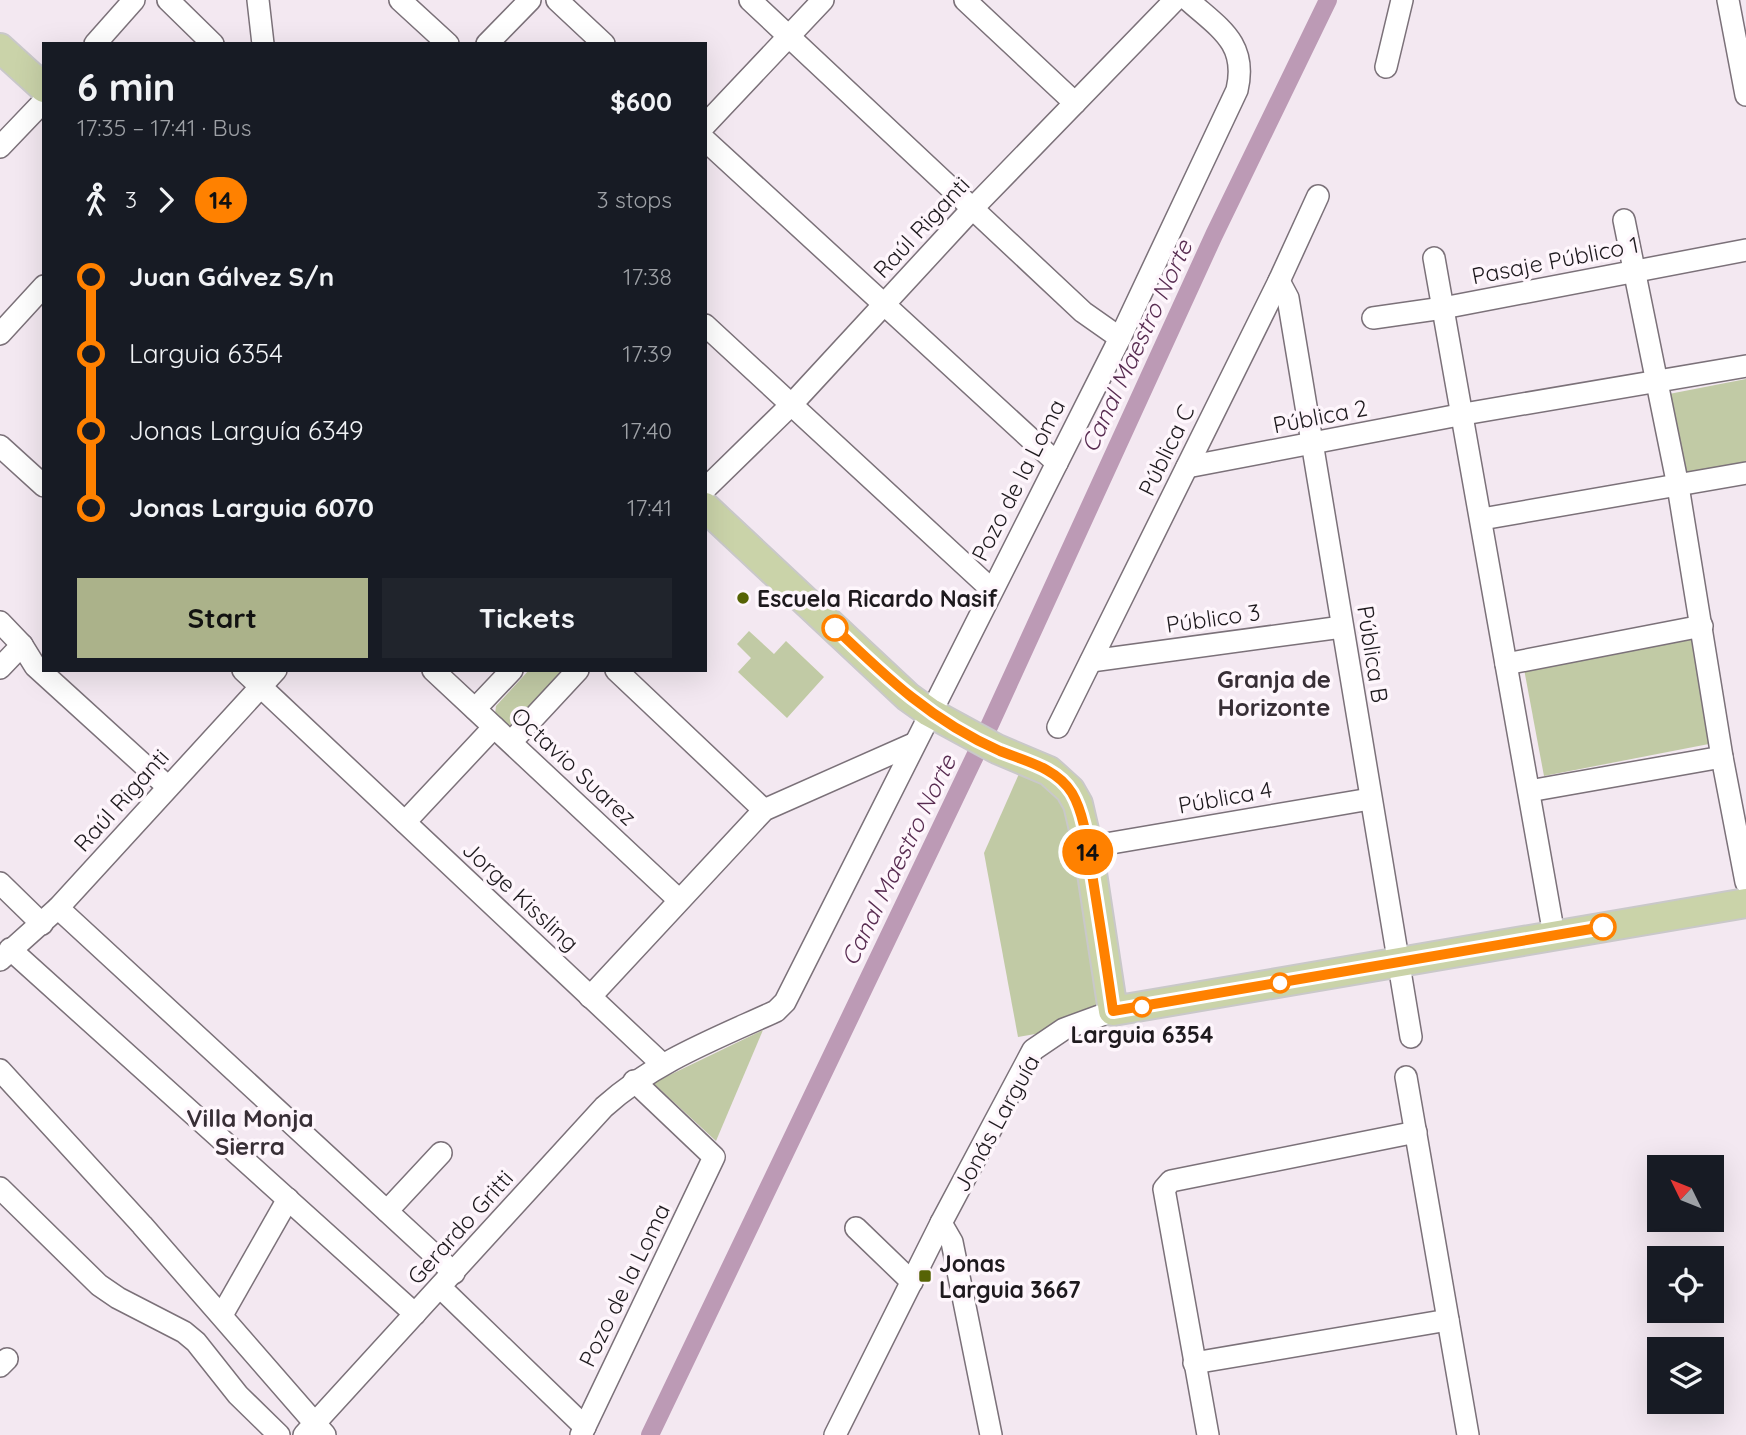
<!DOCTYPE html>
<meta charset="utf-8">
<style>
body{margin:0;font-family:Quicksand,sans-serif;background:#20242c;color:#f1f3f6;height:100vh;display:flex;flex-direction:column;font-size:26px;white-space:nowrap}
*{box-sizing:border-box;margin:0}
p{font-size:23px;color:#9ea1a6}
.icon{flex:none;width:38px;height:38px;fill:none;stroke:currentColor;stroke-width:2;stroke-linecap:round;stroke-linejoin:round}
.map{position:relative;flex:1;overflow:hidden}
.panel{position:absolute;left:42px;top:42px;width:665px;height:630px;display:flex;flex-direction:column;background:#171b24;border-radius:0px;box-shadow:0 7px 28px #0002}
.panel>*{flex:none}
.badge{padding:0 14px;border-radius:23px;font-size:24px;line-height:46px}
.needle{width:46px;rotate:313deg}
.fabs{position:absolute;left:1647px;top:1155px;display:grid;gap:14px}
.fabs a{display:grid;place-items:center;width:77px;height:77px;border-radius:0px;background:#171b24;box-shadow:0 7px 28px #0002;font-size:35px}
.map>.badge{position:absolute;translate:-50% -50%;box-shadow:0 0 0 4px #fff}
.legs{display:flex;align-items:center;gap:10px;height:77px;padding:0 35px;font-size:23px}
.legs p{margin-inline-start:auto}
.head{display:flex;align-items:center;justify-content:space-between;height:119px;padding:0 35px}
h1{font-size:38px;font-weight:700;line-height:52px}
.button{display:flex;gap:14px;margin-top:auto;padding:14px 35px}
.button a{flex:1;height:80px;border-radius:0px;background:#abb28a;color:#111;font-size:28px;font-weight:700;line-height:80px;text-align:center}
.button a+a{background:#20242c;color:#f1f3f6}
ul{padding:0 35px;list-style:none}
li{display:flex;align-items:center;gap:24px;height:77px;font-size:26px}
li i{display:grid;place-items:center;width:10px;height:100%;margin:0 9px;background:currentColor}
li i::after{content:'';width:18px;height:18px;margin:-9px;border:5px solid;border-radius:50%;background:#171b24}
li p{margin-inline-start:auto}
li:first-child i{background:linear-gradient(#0000 50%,currentColor 0)}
li:last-child i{background:linear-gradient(currentColor 50%,#0000 0)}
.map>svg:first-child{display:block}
</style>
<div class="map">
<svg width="1746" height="1435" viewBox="0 0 1746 1435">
<rect width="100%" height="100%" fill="#f3e8f1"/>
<g fill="#c1caa5">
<polygon points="1746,379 1746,464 1684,476 1669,394"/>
<polygon points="749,631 774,654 786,641 824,677 787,718 738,672 751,658 737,644"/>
<polygon points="1695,637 1714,743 1544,776 1524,669"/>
<polygon points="529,670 564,670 516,724 508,726 495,714 496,706"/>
<polygon points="1022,767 1050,786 1072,821 1100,1006 1041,1033 1018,1037 984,853"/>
<polygon points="763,1030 716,1141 653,1083"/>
</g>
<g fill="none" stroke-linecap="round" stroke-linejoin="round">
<polyline stroke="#bc9ab5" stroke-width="18" points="650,1435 987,731 1214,235 1328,0"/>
<defs>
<g id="minor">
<polyline points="168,0 213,44"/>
<polyline points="258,0 263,44"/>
<polyline points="400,0 448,44"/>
<polyline points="557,0 604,44"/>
<polyline points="750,0 1083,312 1120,338"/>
<polyline points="965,0 1075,103"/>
<polyline points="1728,0 1746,95"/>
<polyline points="95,44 134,0"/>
<polyline points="487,44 530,0"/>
<polyline points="1386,67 1402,0"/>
<polyline points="705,125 823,0"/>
<polyline points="705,140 1057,463"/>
<polyline points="0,147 44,101"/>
<polyline points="1624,220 1678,486 1722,757 1746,882"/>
<polyline points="1434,258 1554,935"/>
<polyline points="1279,281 1288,298 1411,1037"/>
<polyline points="1373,318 1443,308 1746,250"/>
<polyline points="705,325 991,589"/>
<polyline points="0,334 44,286"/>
<polyline points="0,446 44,486"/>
<polyline points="1187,467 1464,414 1746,366"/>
<polyline points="705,489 792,404 973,208 1175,0"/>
<polyline points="1482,519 1746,473"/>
<polyline points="0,622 22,645"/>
<polyline points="1091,661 1342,627"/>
<polyline points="1506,664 1702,626"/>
<polyline points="0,668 22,645 35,666 168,787"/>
<polyline points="243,670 662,1064"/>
<polyline points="433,670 679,900"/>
<polyline points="616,670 764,810"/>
<polyline points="475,709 512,670"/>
<polyline points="1058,727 1279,281 1318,196"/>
<polyline points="511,742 578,670"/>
<polyline points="1529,791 1722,757"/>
<polyline points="405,822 494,727"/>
<polyline points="1088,847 1370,799"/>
<polyline points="0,883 42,924"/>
<polyline points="58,908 454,1273"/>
<polyline points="10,949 415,1314"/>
<polyline points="0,960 58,908 276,670"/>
<polyline points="590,997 764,810 913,744"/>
<polyline points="0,1070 142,1225 325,1435"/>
<polyline points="1406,1077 1468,1435"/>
<polyline points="0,1188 99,1285 118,1298 184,1332 196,1342 238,1395 279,1435"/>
<polyline points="387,1211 441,1153"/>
<polyline points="941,1223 952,1242 991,1435"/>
<polyline points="856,1228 912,1282"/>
<polyline points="440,1287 585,1427"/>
<polyline points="222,1315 288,1199"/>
<polyline points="1194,1363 1448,1320"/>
<polyline points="0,1366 7,1359"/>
<path d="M 304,1435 L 604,1107 C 654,1062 715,1039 776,1011 L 785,1002 L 1120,338 L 1237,90 C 1248,43 1219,28 1188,0"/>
<polyline points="581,1435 714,1157 634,1081"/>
<polyline points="835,1435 941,1223 1033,1050 1064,1029 1113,1011"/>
<polyline points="1208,1435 1164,1189 1171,1181 1416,1132"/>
</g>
<g id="major">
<polyline points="0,48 44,88"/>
<polyline points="705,507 908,697 929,712 997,749 1049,771 1070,790 1078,804 1088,847 1113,1011 1746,903"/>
</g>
</defs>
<use href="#minor" stroke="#7b7179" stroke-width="24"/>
<use href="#major" stroke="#c9c8c9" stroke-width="32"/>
<use href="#minor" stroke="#fff" stroke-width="21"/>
<use href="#major" stroke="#cad3a9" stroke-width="28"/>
</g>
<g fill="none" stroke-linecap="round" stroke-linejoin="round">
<defs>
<path id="line-1" d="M 835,628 C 887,678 932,721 1000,751 C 1025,761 1057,768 1072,793 C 1086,817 1088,852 1093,880 C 1100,924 1107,968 1113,1011 L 1603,927"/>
</defs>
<use href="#line-1" stroke="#fff" stroke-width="16"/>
<use href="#line-1" stroke="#ff8100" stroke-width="10"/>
</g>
<g fill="#566305" stroke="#fef6fc" stroke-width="2.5">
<circle cx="743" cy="598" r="7"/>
<rect x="918" y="1269" width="14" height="14" rx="3.5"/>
</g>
<g fill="#fff" stroke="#ff8100" stroke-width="3.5">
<circle cx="835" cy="628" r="12"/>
<circle cx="1603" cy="927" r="12"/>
<circle cx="1280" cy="983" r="9"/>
<circle cx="1142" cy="1007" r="9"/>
</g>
<g text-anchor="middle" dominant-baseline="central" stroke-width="7" stroke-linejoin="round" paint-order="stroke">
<g font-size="23" fill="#1e1a1e" stroke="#fef6fc">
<text transform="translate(921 227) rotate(-47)">Raúl Riganti</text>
<text transform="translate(1555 260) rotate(-11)">Pasaje Público 1</text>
<text transform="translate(1320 416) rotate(-11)">Pública 2</text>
<text transform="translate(1166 450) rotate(-64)">Pública C</text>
<text transform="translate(1018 480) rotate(-63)">Pozo de la Loma</text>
<text transform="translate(1213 618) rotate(-8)">Público 3</text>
<text transform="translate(1373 654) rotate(81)">Pública B</text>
<text transform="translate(574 766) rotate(43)">Octavio Suarez</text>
<text transform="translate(1225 797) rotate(-10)">Pública 4</text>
<text transform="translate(121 800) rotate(-48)">Raúl Riganti</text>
<text transform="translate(521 896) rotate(43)">Jorge Kissling</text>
<text transform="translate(996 1123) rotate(-61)">Jonás Larguía</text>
<text transform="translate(460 1227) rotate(-48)">Gerardo Gritti</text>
<text transform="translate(624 1285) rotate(-64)">Pozo de la Loma</text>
</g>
<g font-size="23" font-weight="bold" fill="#1e1a1e" stroke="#fef6fc" text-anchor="start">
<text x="757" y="598">Escuela Ricardo Nasif</text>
<text x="939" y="1263">Jonas<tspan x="939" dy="26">Larguia 3667</tspan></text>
</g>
<g font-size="23" font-weight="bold" fill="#1e1a1e" stroke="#fef6fc">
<text x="1142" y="1034">Larguia 6354</text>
</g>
<g font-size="24" font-style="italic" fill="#582c51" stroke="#fef6fc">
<text transform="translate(1136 346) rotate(-65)">Canal Maestro Norte</text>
<text transform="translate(898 860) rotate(-64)">Canal Maestro Norte</text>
</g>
<g font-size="24" font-weight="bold" fill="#382f36" stroke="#fef6fc">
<text x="1274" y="679">Granja de<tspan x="1274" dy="28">Horizonte</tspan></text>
<text x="250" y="1118">Villa Monja<tspan x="250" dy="28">Sierra</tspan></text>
</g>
</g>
</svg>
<div class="fabs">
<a><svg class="needle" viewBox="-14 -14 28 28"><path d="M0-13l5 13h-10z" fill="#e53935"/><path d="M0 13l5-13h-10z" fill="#9ea1a6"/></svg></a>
<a><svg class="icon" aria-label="locate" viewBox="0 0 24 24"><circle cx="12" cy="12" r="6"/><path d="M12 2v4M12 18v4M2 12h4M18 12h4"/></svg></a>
<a><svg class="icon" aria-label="layers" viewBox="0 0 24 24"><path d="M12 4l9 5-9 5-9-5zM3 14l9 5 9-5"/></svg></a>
</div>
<b class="badge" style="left:1088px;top:852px;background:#ff8100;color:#111">14</b>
<section class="panel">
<div class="head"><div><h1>6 min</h1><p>17:35 – 17:41 · Bus</p></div><b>$600</b></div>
<div class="legs"><svg class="icon" aria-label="walk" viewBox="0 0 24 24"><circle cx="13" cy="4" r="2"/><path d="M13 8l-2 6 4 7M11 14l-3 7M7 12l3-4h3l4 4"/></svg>3<svg class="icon" aria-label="forward" viewBox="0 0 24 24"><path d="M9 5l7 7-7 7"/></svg><b class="badge" style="background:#ff8100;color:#111">14</b><p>3 stops</p></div>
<ul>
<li><i style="color:#ff8100"></i><b>Juan Gálvez S/n</b><p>17:38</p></li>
<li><i style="color:#ff8100"></i><span>Larguia 6354</span><p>17:39</p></li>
<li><i style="color:#ff8100"></i><span>Jonas Larguía 6349</span><p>17:40</p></li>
<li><i style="color:#ff8100"></i><b>Jonas Larguia 6070</b><p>17:41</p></li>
</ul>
<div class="button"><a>Start</a><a>Tickets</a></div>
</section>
</div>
